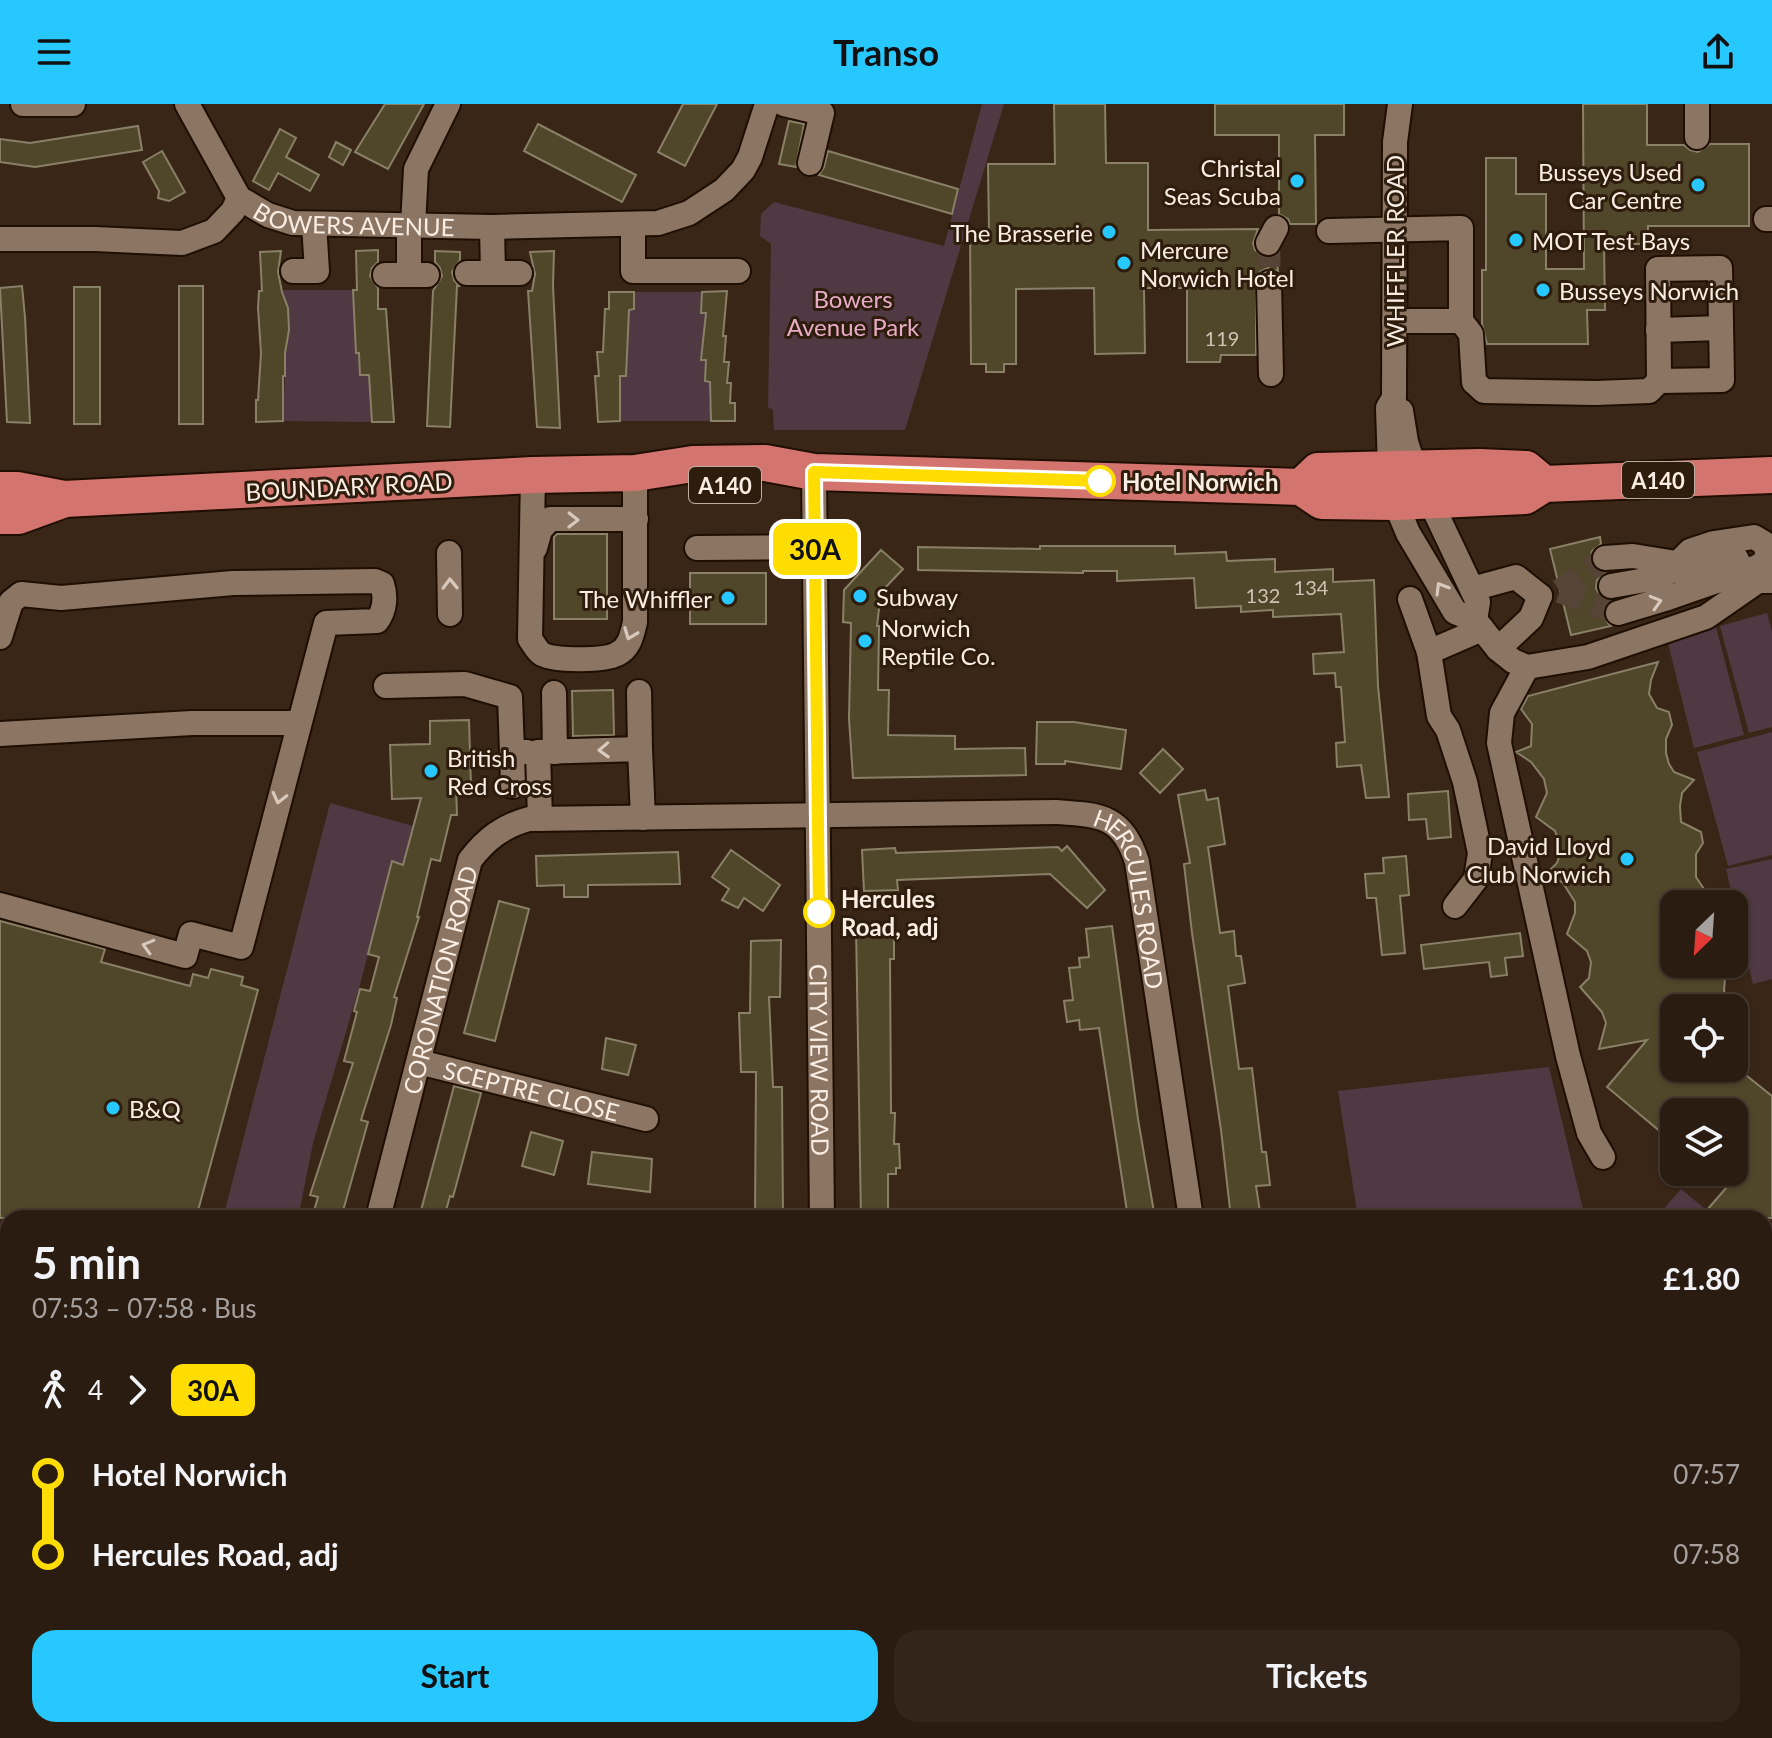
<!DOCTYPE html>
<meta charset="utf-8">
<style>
body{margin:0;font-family:Lato,sans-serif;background:#33251a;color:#f1f3f6;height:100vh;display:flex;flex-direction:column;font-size:30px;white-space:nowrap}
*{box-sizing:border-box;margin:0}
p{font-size:26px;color:#a6a19f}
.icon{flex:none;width:44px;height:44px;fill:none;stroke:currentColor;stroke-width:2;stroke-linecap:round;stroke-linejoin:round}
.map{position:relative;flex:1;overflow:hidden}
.panel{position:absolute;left:0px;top:1106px;width:1772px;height:528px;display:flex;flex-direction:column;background:#2b1c11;border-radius:24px 24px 0 0;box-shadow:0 2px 6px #0004,0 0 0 2px #473a31}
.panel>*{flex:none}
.badge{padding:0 16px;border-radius:12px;font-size:28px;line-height:52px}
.needle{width:52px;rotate:205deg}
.fabs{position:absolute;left:1660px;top:786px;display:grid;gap:16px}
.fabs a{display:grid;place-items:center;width:88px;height:88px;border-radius:16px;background:#2b1c11;box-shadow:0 2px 6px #0004,0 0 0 2px #473a31;font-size:40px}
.map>.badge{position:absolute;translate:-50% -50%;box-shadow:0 0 0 4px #fff}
.legs{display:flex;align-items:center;gap:12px;height:88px;padding:0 32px;font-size:26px}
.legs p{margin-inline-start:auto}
.summary{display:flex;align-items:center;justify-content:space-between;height:136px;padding:0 32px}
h1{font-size:44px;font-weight:700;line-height:60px}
.button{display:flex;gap:16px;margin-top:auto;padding:16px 32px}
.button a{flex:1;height:92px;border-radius:24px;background:#27c8ff;color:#111;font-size:32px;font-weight:700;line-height:92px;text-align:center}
.button a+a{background:#33251a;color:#f1f3f6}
ul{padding:0 32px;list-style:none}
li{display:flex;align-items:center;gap:28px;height:80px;font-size:30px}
li i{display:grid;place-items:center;width:12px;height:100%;margin:0 10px;background:currentColor}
li i::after{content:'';width:20px;height:20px;margin:-10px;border:6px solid;border-radius:50%;background:#2b1c11}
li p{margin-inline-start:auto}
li:first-child i{background:linear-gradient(#0000 50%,currentColor 0)}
li:last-child i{background:linear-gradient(currentColor 50%,#0000 0)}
header{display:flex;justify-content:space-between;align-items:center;height:104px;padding:0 32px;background:#27c8ff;color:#111;font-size:36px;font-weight:700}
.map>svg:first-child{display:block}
</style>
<header><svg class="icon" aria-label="menu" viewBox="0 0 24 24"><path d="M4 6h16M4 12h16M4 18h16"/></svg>Transo<svg class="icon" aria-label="share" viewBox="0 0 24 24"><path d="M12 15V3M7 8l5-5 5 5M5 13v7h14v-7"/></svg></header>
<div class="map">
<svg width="1772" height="1634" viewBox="0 0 1772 1634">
<rect width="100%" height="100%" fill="#392617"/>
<g fill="#513944">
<polygon points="982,0 1004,0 905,326 774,326 773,306 768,303 771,140 760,132 761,110 774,98 944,142"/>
<polygon points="281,186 353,186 360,271 369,271 372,318 283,317 288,204"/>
<polygon points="634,188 702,188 701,208 706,209 701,256 706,257 710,277 709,297 712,297 711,317 620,317 620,272 626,271 629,206 634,205"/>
<polygon points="1767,509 1772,527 1772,623 1749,629 1720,522"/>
<polygon points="1716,523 1744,631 1694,644 1667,535"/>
<polygon points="1772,628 1772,751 1728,762 1697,648"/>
<polygon points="330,699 413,722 403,761 392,758 361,877 313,1039 298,1114 223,1114"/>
<polygon points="1772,755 1772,875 1753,880 1726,765"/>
<polygon points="1549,963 1585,1114 1358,1114 1338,987"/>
<polygon points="1681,1085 1716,1114 1656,1114"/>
<polygon points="0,1300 8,1303 8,1626 72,1626 72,1634 0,1634"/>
<polygon points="1441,1626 1473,1626 1475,1634 1442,1634"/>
<polygon points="1567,1626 1746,1626 1749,1634 1565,1634"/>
</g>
<g fill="#504629" stroke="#898167" stroke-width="2">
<polygon points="385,0 424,0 388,65 355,48"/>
<polygon points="683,0 717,0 685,62 658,48"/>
<polygon points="1054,0 1105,0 1106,59 1148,59 1148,126 1258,125 1253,139 1255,146 1268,154 1277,150 1278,167 1268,164 1261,167 1256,173 1256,251 1221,251 1220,258 1187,258 1187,184 1144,184 1145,249 1095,250 1094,184 1016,185 1016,260 1004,260 1004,268 986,268 986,260 971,260 970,127 989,127 988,60 1055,60"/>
<polygon points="1215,0 1344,0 1344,31 1315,31 1316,120 1290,120 1288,115 1279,110 1279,31 1215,31"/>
<polygon points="1583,0 1647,0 1647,41 1684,41 1690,46 1698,48 1710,40 1749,40 1749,122 1648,122 1648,140 1604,140 1605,206 1587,206 1588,240 1487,240 1482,220 1482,166 1486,166 1486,54 1516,54 1516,90 1546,90 1546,165 1584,165"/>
<polygon points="789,17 804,20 796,63 779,60"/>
<polygon points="538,20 636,71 622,98 524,47"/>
<polygon points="138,22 142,46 35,63 0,58 0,35 30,39"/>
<polygon points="280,25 296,34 286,53 319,71 310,87 278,69 269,86 253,77"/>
<polygon points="336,38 351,46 343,61 329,53"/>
<polygon points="162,47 185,88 169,97 158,94 159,87 143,58"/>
<polygon points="828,47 958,85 952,110 819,71 824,63"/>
<polygon points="378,146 378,158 372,164 370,172 378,184 378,205 386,205 394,318 372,318 369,271 360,271 359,249 356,249 353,186 357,186 356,147"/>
<polygon points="281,147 278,168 282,188 288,204 289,226 285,249 285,272 283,272 283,317 256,318 256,296 258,296 261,249 258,204 259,187 262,187 260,148"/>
<polygon points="435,147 460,148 460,156 452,168 454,176 459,182 457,182 450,323 427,322 433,187 442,172 440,164 435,158"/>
<polygon points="554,147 553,182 560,324 537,323 528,187 532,187 535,170 530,148"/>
<polygon points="22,182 25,213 30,319 7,318 0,184"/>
<rect x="179" y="182" width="24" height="138"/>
<rect x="74" y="183" width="26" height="137"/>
<polygon points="727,187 723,232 726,232 724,258 729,258 727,279 731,279 730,299 735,299 735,317 711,317 710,278 705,277 706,256 701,256 706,209 701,209 702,188"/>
<polygon points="609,188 634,188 634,205 629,206 626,272 620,272 620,317 598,318 595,272 599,272 597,248 603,248 605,205 609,205"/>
<polygon points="557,430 607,430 607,515 554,515 554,433"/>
<polygon points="1600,433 1601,440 1592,447 1590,456 1593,463 1605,469 1597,476 1596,484 1600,492 1610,497 1603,506 1604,514 1611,522 1571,531 1550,445"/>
<polygon points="1040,442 1175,442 1175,450 1226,448 1227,457 1275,455 1275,468 1333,465 1333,478 1374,476 1378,582 1389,693 1366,694 1361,661 1337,663 1336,639 1345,638 1341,583 1336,583 1335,569 1314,570 1313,550 1344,548 1341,510 1273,513 1273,506 1241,508 1241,502 1196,504 1194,474 1117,477 1117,467 1083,467 1083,469 918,466 918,443 1040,445"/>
<polygon points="881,446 903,465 881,488 877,522 879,522 878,586 889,586 888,631 955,632 955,645 1025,644 1026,671 853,674 849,615 851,519 843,518 844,486"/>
<rect x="690" y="469" width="76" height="51"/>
<polygon points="1658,558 1651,576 1649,590 1657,604 1669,608 1672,621 1666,635 1666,649 1669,660 1674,668 1694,676 1682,689 1680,702 1681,718 1701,728 1703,739 1696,750 1696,773 1704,785 1740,799 1674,800 1674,860 1726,860 1724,887 1737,904 1674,904 1674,964 1737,964 1772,992 1772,1114 1716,1114 1707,1106 1727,1083 1709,1068 1734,1068 1734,1008 1674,1008 1674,1039 1607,983 1647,936 1599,945 1606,919 1602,908 1580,883 1589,874 1591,858 1587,847 1567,830 1575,809 1575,798 1563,779 1547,769 1557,759 1560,750 1559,738 1555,727 1536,713 1547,689 1544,675 1531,658 1516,648 1531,642 1532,620 1521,605 1528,592"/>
<polygon points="613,586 614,631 573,632 572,587"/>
<polygon points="469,616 471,682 456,683 457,711 451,711 440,757 431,755 417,813 419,813 394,893 397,894 391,921 361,1016 368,1018 341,1114 313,1111 318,1093 310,1091 353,959 344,957 357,908 354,907 360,885 370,887 379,853 368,850 392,757 403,761 421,694 392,695 390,641 430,640 430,617"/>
<polygon points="1037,618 1074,618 1126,626 1121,665 1065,657 1065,660 1036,660"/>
<polygon points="1163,645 1183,665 1160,689 1140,669"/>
<polygon points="1205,686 1207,696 1218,694 1225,740 1208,743 1220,829 1234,827 1236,852 1241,852 1245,879 1228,882 1239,965 1252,964 1262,1048 1266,1048 1270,1081 1256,1082 1261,1114 1231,1114 1221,1026 1192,829 1184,760 1190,759 1178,691"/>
<polygon points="1448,687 1451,733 1428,735 1426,715 1409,716 1408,690"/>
<polygon points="1067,742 1105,786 1087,804 1050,770 897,776 898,786 864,787 862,746 895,744 896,749 1058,743 1062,747"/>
<polygon points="731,746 780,781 763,807 744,794 738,804 722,796 729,785 712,773"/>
<polygon points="678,748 680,780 588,781 588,793 564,793 564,781 537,782 536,752"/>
<polygon points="1406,752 1409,791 1400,792 1405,849 1382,851 1376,794 1367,794 1365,770 1384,769 1383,754"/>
<polygon points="499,797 529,805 495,937 464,929"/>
<polygon points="0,817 105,845 101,858 190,882 193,870 208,874 211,865 243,873 241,881 258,886 196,1114 0,1114"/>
<polygon points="1112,822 1138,1015 1155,1114 1128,1114 1099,924 1080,926 1079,916 1067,918 1064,897 1073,896 1069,864 1080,863 1079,854 1089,853 1086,825"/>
<polygon points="856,823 894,823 894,855 890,855 891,1009 895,1009 894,1040 899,1040 900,1064 896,1064 896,1070 888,1070 888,1114 861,1114"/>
<polygon points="1520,829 1523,852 1505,854 1507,871 1491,873 1489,858 1424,865 1421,841"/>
<polygon points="781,836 780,893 769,893 773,983 782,983 783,1114 755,1114 756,968 741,968 739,909 750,909 751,837"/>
<polygon points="606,934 636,941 628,971 602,965"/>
<polygon points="454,982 481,989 470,1030 453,1093 450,1092 444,1114 419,1114"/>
<polygon points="531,1028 563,1037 554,1071 522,1062"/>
<polygon points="592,1048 652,1055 650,1088 588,1080"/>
</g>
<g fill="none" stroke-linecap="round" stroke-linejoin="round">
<g stroke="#564436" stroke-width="24" stroke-dasharray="24 12" stroke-linecap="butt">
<polyline points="1268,139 1269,179"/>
<polyline points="1560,487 1618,509"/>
<polyline points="1560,487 1605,454"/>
</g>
<defs>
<g id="minor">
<polyline points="23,0 73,0"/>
<path id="s1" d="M 187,0 L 239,94 L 268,111 L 293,119 L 492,123 L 658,119 L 689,109 L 724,86 L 743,66 L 750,53 L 767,0"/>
<polyline points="784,0 822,9 810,59"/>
<polyline points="1400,0 1395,38 1394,294 1388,304 1390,364 1395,398 1408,429 1455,508 1475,516 1498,545 1513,557 1527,563 1588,553 1706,513 1758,477 1772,477"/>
<polyline points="1697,0 1697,33"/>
<polyline points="1766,115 1772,115"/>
<polyline points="633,120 633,167 738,167"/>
<polyline points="413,121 416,65 448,0"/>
<polyline points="409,122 409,171 427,171"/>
<polyline points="1329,127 1461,124 1461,217 1394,217"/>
<polyline points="0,135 95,135 182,139 214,127 233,107 239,94"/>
<polyline points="1268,139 1276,124"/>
<polyline points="293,167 317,167 314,120"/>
<polyline points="467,169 493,169 492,123"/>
<polyline points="493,169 520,169"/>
<polyline points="385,171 409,171"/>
<polyline points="1269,179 1271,270"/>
<polyline points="1461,217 1471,230 1474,278 1484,287 1596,289 1649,287 1659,277 1722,276 1720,164 1658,165 1659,277"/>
<polyline points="1658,226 1721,224"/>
<polyline points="1401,307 1406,338 1414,363 1478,498 1475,516"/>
<path id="s2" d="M 814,368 L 822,1114"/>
<path d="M 533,371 L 530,535 C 534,540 537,547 542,550 C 555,557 604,557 617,550 C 630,544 632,530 635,518 L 635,369"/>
<polyline points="535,444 540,426 550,415 636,415"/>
<polyline points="697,444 815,443"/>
<polyline points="449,449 450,510"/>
<polyline points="1605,454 1633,452 1676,459 1681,467"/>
<path d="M 1686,473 C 1701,461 1716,454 1736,454 L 1740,462 L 1735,471"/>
<polyline points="1611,482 1657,474 1669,468 1690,447 1714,439 1754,433 1764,439 1768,449 1764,459 1757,463 1668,494 1618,509"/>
<polyline points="1472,485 1516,473 1540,492"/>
<polyline points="1410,495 1429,548"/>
<path d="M 0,533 L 11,498 L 21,490 L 61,494 L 233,479 L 375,477 L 382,480 C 386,492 385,506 377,517 L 326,519 L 241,843 L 191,830 L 185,852 L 0,801"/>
<polyline points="1498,545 1531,514 1540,492"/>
<polyline points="1527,563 1502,609 1499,639 1568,952 1589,1029 1603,1053"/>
<polyline points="386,582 465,580 510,593 512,648"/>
<polyline points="639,588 640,645"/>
<polyline points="554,589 555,648"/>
<polyline points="0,630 192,619 299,619"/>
<polyline points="513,682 512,648 527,648"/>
<polyline points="540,715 538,648 640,645 643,714"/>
<polyline points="1455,802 1476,775 1480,749 1465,678 1448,626 1439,612 1429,548 1482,525"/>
<path id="s3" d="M 419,958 L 646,1015"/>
<path id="s4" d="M 378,1114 L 470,756 C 486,735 503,722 529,715 L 1057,708 C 1101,711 1123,712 1137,758 L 1191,1114"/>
<polyline points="1270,1626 1272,1634"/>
</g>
<g id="highway">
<polyline points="1301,383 1318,367 1479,363 1526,365 1544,380"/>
<polyline points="0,386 17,386 64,395 533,371 635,369 693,360 765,359 814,368 1301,383 1322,397 1395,398 1525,392 1544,380 1772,371"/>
<polyline points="0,412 18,412 62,396"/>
</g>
</defs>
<use href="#minor" stroke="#1f0e02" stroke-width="28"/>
<use href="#highway" stroke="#1f0e02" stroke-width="40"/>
<use href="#minor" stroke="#8c7563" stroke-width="24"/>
<use href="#highway" stroke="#d3756e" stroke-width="36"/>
</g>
<defs><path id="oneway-chevron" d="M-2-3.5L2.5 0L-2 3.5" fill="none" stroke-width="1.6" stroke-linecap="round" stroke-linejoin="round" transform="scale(2)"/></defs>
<g stroke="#d9c9bd">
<use href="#oneway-chevron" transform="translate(573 416) rotate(1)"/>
<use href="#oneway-chevron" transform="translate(450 480) rotate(-91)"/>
<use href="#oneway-chevron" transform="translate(1441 484) rotate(-121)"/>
<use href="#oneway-chevron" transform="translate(1656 498) rotate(-16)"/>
<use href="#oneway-chevron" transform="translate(630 530) rotate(111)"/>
<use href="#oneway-chevron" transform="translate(604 646) rotate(178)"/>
<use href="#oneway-chevron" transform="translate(279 694) rotate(104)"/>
<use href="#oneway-chevron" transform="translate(148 842) rotate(-164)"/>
</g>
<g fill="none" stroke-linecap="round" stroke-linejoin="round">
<defs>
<polyline id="line-1" points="819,808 814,368 1100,377"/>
</defs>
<use href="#line-1" stroke="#fff" stroke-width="18"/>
<use href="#line-1" stroke="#ffdd01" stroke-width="12"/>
</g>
<g fill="#27c8ff" stroke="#2e1c0d" stroke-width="3">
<circle cx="1297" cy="77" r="8"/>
<circle cx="1698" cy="81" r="8"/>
<circle cx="1109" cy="128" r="8"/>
<circle cx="1516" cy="136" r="8"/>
<circle cx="1124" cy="159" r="8"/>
<circle cx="1543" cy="186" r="8"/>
<circle cx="860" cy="492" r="8"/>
<circle cx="728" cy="494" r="8"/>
<circle cx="865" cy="537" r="8"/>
<circle cx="431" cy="667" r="8"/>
<circle cx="1627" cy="755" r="8"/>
<circle cx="113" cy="1004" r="8"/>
</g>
<g fill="#fff" stroke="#ffdd01" stroke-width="4">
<circle cx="1100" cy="377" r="14"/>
<circle cx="819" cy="808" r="14"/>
</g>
<g text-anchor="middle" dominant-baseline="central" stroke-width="6" stroke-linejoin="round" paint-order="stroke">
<g font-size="20" fill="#d0c3b4">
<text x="1222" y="234">119</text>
<text x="1311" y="483">134</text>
<text x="1263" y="491">132</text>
</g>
<g fill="#2e1c0d" stroke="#bdaea3" stroke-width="2">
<rect x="1622" y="358" width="72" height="36" rx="6"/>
<rect x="689" y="363" width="72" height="36" rx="6"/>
</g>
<g font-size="22" font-weight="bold" fill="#faede3">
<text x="1658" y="376">A140</text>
<text x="725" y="381">A140</text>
</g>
<g font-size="24" fill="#faede3" stroke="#2e1c0d" text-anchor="start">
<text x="1281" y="63" text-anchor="end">Christal<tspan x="1281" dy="28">Seas Scuba</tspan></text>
<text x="1682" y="67" text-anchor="end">Busseys Used<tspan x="1682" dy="28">Car Centre</tspan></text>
<text x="1093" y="128" text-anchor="end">The Brasserie</text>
<text x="1532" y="136">MOT Test Bays</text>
<text x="1140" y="145">Mercure<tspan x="1140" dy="28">Norwich Hotel</tspan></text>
<text x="1559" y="186">Busseys Norwich</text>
<text x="876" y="492">Subway</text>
<text x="712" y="494" text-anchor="end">The Whiffler</text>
<text x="881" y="523">Norwich<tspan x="881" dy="28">Reptile Co.</tspan></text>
<text x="447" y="653">British<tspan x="447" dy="28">Red Cross</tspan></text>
<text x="1611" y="741" text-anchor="end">David Lloyd<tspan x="1611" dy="28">Club Norwich</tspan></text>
<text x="129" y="1004">B&amp;Q</text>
</g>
<g font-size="24" fill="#faede3" stroke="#2e1c0d">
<text stroke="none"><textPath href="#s1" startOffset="228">BOWERS AVENUE</textPath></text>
<text transform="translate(1394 147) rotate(-90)">WHIFFLER ROAD</text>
<text transform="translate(349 382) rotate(-3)">BOUNDARY ROAD</text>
<text stroke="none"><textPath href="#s4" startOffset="1106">HERCULES ROAD</textPath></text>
<text stroke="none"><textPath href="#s4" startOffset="246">CORONATION ROAD</textPath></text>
<text stroke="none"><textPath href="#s2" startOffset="588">CITY VIEW ROAD</textPath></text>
<text stroke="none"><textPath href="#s3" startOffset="116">SCEPTRE CLOSE</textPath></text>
</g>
<g font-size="24" fill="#e7acc5" stroke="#2e1c0d">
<text x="853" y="194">Bowers<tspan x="853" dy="28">Avenue Park</tspan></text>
</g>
<g font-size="24" font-weight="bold" fill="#faede3" stroke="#2e1c0d" text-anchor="start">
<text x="1122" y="377">Hotel Norwich</text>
<text x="841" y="794">Hercules<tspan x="841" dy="28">Road, adj</tspan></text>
</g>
</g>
</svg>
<div class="fabs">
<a><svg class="needle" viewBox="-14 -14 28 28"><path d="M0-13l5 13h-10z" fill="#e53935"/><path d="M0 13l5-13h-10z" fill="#a6a19f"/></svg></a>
<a><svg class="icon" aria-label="locate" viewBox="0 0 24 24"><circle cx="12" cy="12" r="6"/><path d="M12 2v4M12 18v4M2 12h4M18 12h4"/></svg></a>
<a><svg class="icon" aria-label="layers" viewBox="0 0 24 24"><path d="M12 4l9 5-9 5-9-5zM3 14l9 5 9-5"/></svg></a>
</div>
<b class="badge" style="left:815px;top:445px;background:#ffdd01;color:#111">30A</b>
<section class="panel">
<div class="summary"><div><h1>5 min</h1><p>07:53 – 07:58 · Bus</p></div><b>£1.80</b></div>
<div class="legs"><svg class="icon" aria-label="walk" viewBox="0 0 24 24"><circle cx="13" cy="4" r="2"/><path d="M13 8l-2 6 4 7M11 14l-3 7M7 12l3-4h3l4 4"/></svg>4<svg class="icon" aria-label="forward" viewBox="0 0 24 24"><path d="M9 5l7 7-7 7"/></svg><b class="badge" style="background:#ffdd01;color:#111">30A</b></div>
<ul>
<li><i style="color:#ffdd01"></i><b>Hotel Norwich</b><p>07:57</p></li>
<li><i style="color:#ffdd01"></i><b>Hercules Road, adj</b><p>07:58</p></li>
</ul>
<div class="button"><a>Start</a><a>Tickets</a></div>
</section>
</div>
